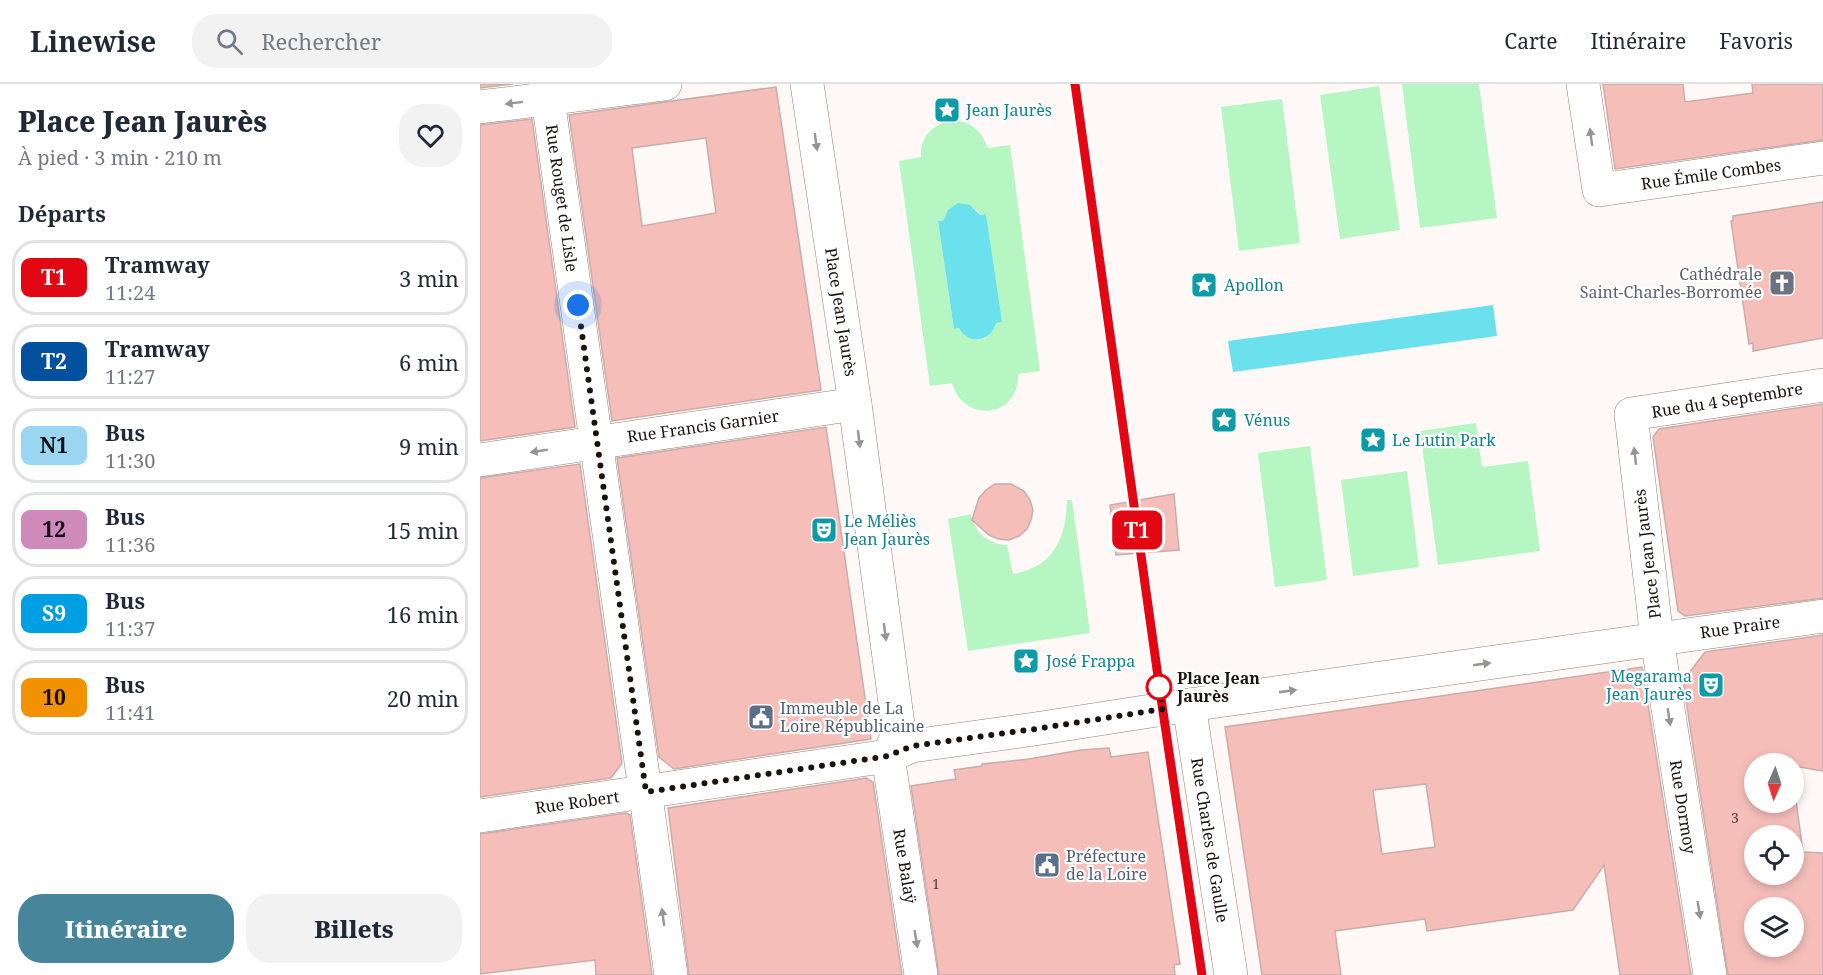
<!DOCTYPE html>
<html lang="fr">
<meta charset="utf-8">
<style>
body{margin:0;font-family:"Noto Serif",serif;background:#f2f2f3;color:#1f2937;height:100vh;display:flex;flex-direction:column;font-size:22px;white-space:nowrap}
*{box-sizing:border-box;margin:0}
p{font-size:20px;color:#747a83}
.icon{flex:none;width:33px;height:33px;fill:none;stroke:currentColor;stroke-width:2;stroke-linecap:round;stroke-linejoin:round}
.map{position:relative;flex:1;overflow:hidden}
.sheet{display:flex;flex-direction:column;background:#fff;width:480px}
.sheet>*{flex:none}
.badge{padding:0 12px;border-radius:9px;font-size:21px;line-height:39px}
.needle{width:39px;rotate:183deg}
.tools{position:absolute;left:1264px;top:669px;display:grid;gap:12px}
.tools a{display:grid;place-items:center;width:60px;height:60px;border-radius:50%;background:#fff;box-shadow:0 3px 9px #0003;font-size:30px}
.you{position:absolute;width:30px;height:30px;margin:-15px;border:4px solid #fff;border-radius:50%;background:#1a73e8;box-shadow:0 0 0 9px #1a73e833}
.map>.badge{position:absolute;translate:-50% -50%;box-shadow:0 0 0 3px #fff}
h2{padding:0 18px;font-size:22px;line-height:54px}
.round{display:grid;place-items:center;flex:none;width:63px;height:63px;border-radius:24px;background:#f2f2f3}
.headline{display:flex;align-items:center;justify-content:space-between;height:102px;padding:0 18px}
h1{font-size:28px;font-weight:800;line-height:45px}
.cta{display:flex;gap:12px;margin-top:auto;padding:12px 18px}
.cta a{flex:1;height:69px;border-radius:24px;background:#47869a;color:#fff;font-size:24px;font-weight:800;line-height:69px;text-align:center}
.cta a+a{background:#f2f2f3;color:#1f2937}
ul{padding:0;list-style:none}
li{display:flex;align-items:center;gap:18px;height:75px;margin:0 12px 9px;padding:0 6px;border:3px solid #e0e1e3;border-radius:24px}
li div{flex:1}
li b{display:block;font-size:22px}
li em{font-style:normal}
li .badge{min-width:66px;font-weight:700;text-align:center}
header{display:flex;align-items:center;gap:36px;box-sizing:border-box;height:84px;padding:0 30px;background:#fff;border-bottom:2px solid #e0e1e3}
header strong{font-size:28px}
nav{display:flex;gap:33px;margin-inline-start:auto;font-size:21px}
.search{width:420px;height:54px;background:#f2f2f3;display:flex;align-items:center;gap:15px;box-sizing:border-box;padding:0 21px;border-radius:24px;color:#747a83;font-size:22px}
main{display:flex;flex:1;min-height:0}
.map>svg:first-child{display:block}
</style>
<header>
<strong>Linewise</strong>
<div class="search"><svg class="icon" aria-label="search" viewBox="0 0 24 24"><circle cx="10" cy="10" r="6"/><path d="M15 15l6 6"/></svg>Rechercher</div>
<nav><a>Carte</a><a>Itinéraire</a><a>Favoris</a></nav>
</header>
<main>
<section class="sheet">
<div class="headline"><div><h1>Place Jean Jaurès</h1><p>À pied · 3 min · 210 m</p></div><a class="round"><svg class="icon" aria-label="heart" viewBox="0 0 24 24"><path d="M12 20l-8-8c-3-5 5-10 8-4 3-6 11-1 8 4z"/></svg></a></div>
<h2>Départs</h2>
<ul>
<li><span class="badge" style="background:#e30613;color:#fff">T1</span><div><b>Tramway</b><p>11:24</p></div><em>3 min</em></li>
<li><span class="badge" style="background:#02509e;color:#fff">T2</span><div><b>Tramway</b><p>11:27</p></div><em>6 min</em></li>
<li><span class="badge" style="background:#9ad6f1;color:#111">N1</span><div><b>Bus</b><p>11:30</p></div><em>9 min</em></li>
<li><span class="badge" style="background:#ce8abb;color:#111">12</span><div><b>Bus</b><p>11:36</p></div><em>15 min</em></li>
<li><span class="badge" style="background:#009fe3;color:#fff">S9</span><div><b>Bus</b><p>11:37</p></div><em>16 min</em></li>
<li><span class="badge" style="background:#f39200;color:#111">10</span><div><b>Bus</b><p>11:41</p></div><em>20 min</em></li>
</ul>
<div class="cta"><a>Itinéraire</a><a>Billets</a></div>
</section>
<div class="map">
<svg width="1343" height="891" viewBox="0 0 1343 891">
<rect width="100%" height="100%" fill="#fef9f6"/>
<g fill="#b6f6c3" fill-rule="evenodd">
<polygon points="922,0 999,0 1017,134 940,144"/>
<polygon points="899,2 920,146 860,155 840,11"/>
<polygon points="802,15 820,159 759,167 741,23"/>
<path d="M 471,36 C 491,37 501,46 508,64 L 530,61 L 560,287 L 538,290 C 540,333 484,341 472,299 L 450,302 L 419,77 L 441,73 C 440,53 452,41 471,36 ZM 496,125 L 500,131 L 506,130 L 521,238 L 516,239 L 515,243 L 506,255 L 496,256 L 479,244 L 474,245 L 458,137 Z"/>
<polygon points="996,339 1002,383 1048,377 1060,467 958,481 940,347"/>
<polygon points="830,362 847,496 795,503 778,369"/>
<polygon points="927,387 939,483 873,492 861,396"/>
<path d="M 587,416 L 592,416 L 610,549 L 488,567 L 468,435 L 491,430 C 495,449 508,460 527,461 L 533,490 C 574,483 586,454 587,416 Z"/>
</g>
<g fill="#6ae1ec">
<path d="M 478,119 L 490,121 L 500,131 L 506,130 L 522,238 L 516,239 C 511,258 489,262 479,244 L 474,245 L 458,137 L 464,136 L 468,126 Z"/>
<polygon points="1013,221 1017,252 753,288 748,257"/>
</g>
<g fill="#f5beb9" stroke="#c9adaa" stroke-width="1.5" fill-rule="evenodd">
<polygon points="0,0 33,0 0,4"/>
<polygon points="1123,0 1203,0 1205,18 1273,9 1272,0 1343,0 1343,56 1135,85"/>
<path d="M 296,3 L 341,306 L 132,337 L 89,31 ZM 226,54 L 236,129 L 162,142 L 152,64 Z"/>
<polygon points="52,35 95,343 0,357 0,41"/>
<polygon points="1343,118 1343,254 1273,267 1273,259 1269,260 1251,137 1253,137 1253,132"/>
<polygon points="1343,320 1343,514 1205,532 1198,527 1173,353 1179,345"/>
<polygon points="346,343 391,655 194,685 179,673 137,374"/>
<polygon points="100,380 142,679 131,694 0,713 0,394"/>
<polygon points="515,400 531,400 544,407 550,416 553,426 551,436 547,445 539,452 529,456 518,455 509,451 492,436 499,414 506,406"/>
<polygon points="694,410 699,466 636,471 630,421"/>
<path d="M 1343,551 L 1343,687 L 1314,682 L 1314,680 L 1275,680 L 1275,718 L 1314,718 L 1314,702 L 1323,768 L 1343,769 L 1343,891 L 1248,891 L 1203,597 L 1225,568 ZM 1275,752 L 1314,752 L 1314,790 L 1275,790 ZM 1275,824 L 1314,824 L 1314,862 L 1275,862 Z"/>
<path d="M 1162,583 L 1211,891 L 1140,891 L 1124,781 L 1093,826 L 947,847 L 945,835 L 855,847 L 861,891 L 782,891 L 745,643 ZM 946,700 L 955,763 L 902,770 L 893,706 Z"/>
<polygon points="629,664 631,673 668,668 700,880 694,881 695,891 459,891 431,702 476,695 474,686 502,682 502,680 549,675 601,666"/>
<polygon points="386,694 393,698 422,891 209,891 188,724"/>
<polygon points="146,729 150,731 172,891 116,891 115,876 0,890 0,750"/>
</g>
<g fill="none" stroke-linecap="round" stroke-linejoin="round">
<defs>
<g id="minor">
<polyline points="327,0 375,320 419,648 408,672"/>
<polyline points="1103,0 1119,106 1343,74"/>
<polyline points="68,15 191,891"/>
<polyline points="0,23 185,0"/>
<polyline points="0,376 375,320"/>
<polyline points="709,621 751,891"/>
<polyline points="408,672 441,891"/>
<polyline points="0,732 408,672 432,662 555,645 709,621 1343,532"/>
<polyline points="1230,891 1177,555 1151,330 1343,301"/>
</g>
</defs>
<use href="#minor" stroke="#947d71" stroke-width="34"/>
<use href="#minor" stroke="#fff" stroke-width="33"/>
</g>
<defs><path id="oneway-solid" d="M-6-.8H1V-3.2L6.5 0L1 3.2V.8H-6Z" transform="scale(1.5)"/></defs>
<g fill="#989492">
<use href="#oneway-solid" transform="translate(34 19) rotate(173)"/>
<use href="#oneway-solid" transform="translate(1111 53) rotate(-98)"/>
<use href="#oneway-solid" transform="translate(336 58) rotate(82)"/>
<use href="#oneway-solid" transform="translate(379 355) rotate(83)"/>
<use href="#oneway-solid" transform="translate(59 367) rotate(171)"/>
<use href="#oneway-solid" transform="translate(1155 372) rotate(-97)"/>
<use href="#oneway-solid" transform="translate(405 548) rotate(82)"/>
<use href="#oneway-solid" transform="translate(1002 580) rotate(-8)"/>
<use href="#oneway-solid" transform="translate(808 607) rotate(-8)"/>
<use href="#oneway-solid" transform="translate(1189 633) rotate(81)"/>
<use href="#oneway-solid" transform="translate(1219 826) rotate(81)"/>
<use href="#oneway-solid" transform="translate(183 833) rotate(-98)"/>
<use href="#oneway-solid" transform="translate(436 855) rotate(81)"/>
</g>
<g fill="none" stroke-linecap="round" stroke-linejoin="round">
<defs>
<polyline id="line" points="595,0 681,614 722,891"/>
</defs>
<use href="#line" stroke="#fff" stroke-width="14"/>
<use href="#line" stroke="#e30613" stroke-width="9"/>
<polyline stroke="#1a120d" stroke-width="6" stroke-dasharray="0 10.8" points="98,221 166,708 408,672 432,662 555,645 683,625 679,603"/>
</g>
<defs>
<symbol id="sight-square" viewBox="-11 -11 22 22"><rect x="-9" y="-9" width="18" height="18" rx="4" fill="#0f9aa8" stroke="#fff"/><path d="M0-6L1.8-2.2L6-1.7L2.9 1.2L3.7 5.4L0 3.3L-3.7 5.4L-2.9 1.2L-6-1.7L-1.8-2.2Z" fill="#fff"/></symbol>
<symbol id="church-square" viewBox="-11 -11 22 22"><rect x="-9" y="-9" width="18" height="18" rx="4" fill="#6b7280" stroke="#fff"/><path d="M-1.2-6h2.4v3.5h3.3v2.4h-3.3V6h-2.4V-.1h-3.3v-2.4h3.3Z" fill="#fff"/></symbol>
<symbol id="theatre-square" viewBox="-11 -11 22 22"><rect x="-9" y="-9" width="18" height="18" rx="4" fill="#0f9aa8" stroke="#fff"/><path d="M-5-5.5Q0-4 5-5.5V0Q5 5 0 6Q-5 5-5 0ZM-3.3-2.5H-1v1.5H-3.3ZM1-2.5H3.3v1.5H1ZM-2.8 1Q0 5.5 2.8 1Z" fill="#fff"/></symbol>
<symbol id="civic-square" viewBox="-11 -11 22 22"><rect x="-9" y="-9" width="18" height="18" rx="4" fill="#5c6f8a" stroke="#fff"/><path d="M-.6-6.5H3V-4.5H.6V-3L4-1V1h2V6H-6V1h2V-1L-.6-3ZM-1.2 2.5V6h2.4V2.5Z" fill="#fff"/></symbol>
</defs>
<g fill-rule="evenodd">
<use href="#sight-square" x="452" y="11" width="30" height="30"/>
<use href="#church-square" x="1287" y="184" width="30" height="30"/>
<use href="#sight-square" x="709" y="186" width="30" height="30"/>
<use href="#sight-square" x="729" y="321" width="30" height="30"/>
<use href="#sight-square" x="878" y="341" width="30" height="30"/>
<use href="#theatre-square" x="329" y="431" width="30" height="30"/>
<use href="#sight-square" x="531" y="562" width="30" height="30"/>
<use href="#theatre-square" x="1216" y="586" width="30" height="30"/>
<use href="#civic-square" x="266" y="618" width="30" height="30"/>
<use href="#civic-square" x="552" y="766" width="30" height="30"/>
</g>
<circle fill="#fff" stroke="#e30613" stroke-width="3" cx="679" cy="603" r="12"/>
<g text-anchor="middle" dominant-baseline="central" stroke-width="4.5" stroke-linejoin="round" paint-order="stroke">
<g font-size="14" fill="#513d38">
<text x="1255" y="733">3</text>
<text x="456" y="799">1</text>
</g>
<g font-size="16" fill="#0d838f" stroke="#fff" text-anchor="start">
<text x="486" y="26">Jean Jaurès</text>
<text x="744" y="201">Apollon</text>
<text x="764" y="336">Vénus</text>
<text x="912" y="356">Le Lutin Park</text>
<text x="364" y="437">Le Méliès<tspan x="364" dy="18">Jean Jaurès</tspan></text>
<text x="566" y="577">José Frappa</text>
<text x="1212" y="592" text-anchor="end">Megarama<tspan x="1212" dy="18">Jean Jaurès</tspan></text>
</g>
<g font-size="16" fill="#1a120d" stroke="#fff">
<text transform="translate(1231 90) rotate(-8)">Rue Émile Combes</text>
<text transform="translate(82 114) rotate(82)">Rue Rouget de Lisle</text>
<text transform="translate(361 228) rotate(81)">Place Jean Jaurès</text>
<text transform="translate(1247 316) rotate(-9)">Rue du 4 Septembre</text>
<text transform="translate(223 342) rotate(-8)">Rue Francis Garnier</text>
<text transform="translate(1167 470) rotate(-97)">Place Jean Jaurès</text>
<text transform="translate(1260 543) rotate(-8)">Rue Praire</text>
<text transform="translate(97 718) rotate(-8)">Rue Robert</text>
<text transform="translate(1203 723) rotate(81)">Rue Dormoy</text>
<text transform="translate(730 756) rotate(81)">Rue Charles de Gaulle</text>
<text transform="translate(425 782) rotate(81)">Rue Balaÿ</text>
</g>
<g font-size="16" fill="#5b616d" stroke="#fff" text-anchor="end">
<text x="1282" y="190">Cathédrale<tspan x="1282" dy="18">Saint-Charles-Borromée</tspan></text>
</g>
<g font-size="16" font-weight="bold" fill="#1a120d" stroke="#fff" text-anchor="start">
<text x="697" y="594">Place Jean<tspan x="697" dy="18">Jaurès</tspan></text>
</g>
<g font-size="16" fill="#4e5e75" stroke="#fff" text-anchor="start">
<text x="300" y="624">Immeuble de La<tspan x="300" dy="18">Loire Républicaine</tspan></text>
<text x="586" y="772">Préfecture<tspan x="586" dy="18">de la Loire</tspan></text>
</g>
</g>
</svg>
<div class="tools">
<a><svg class="needle" viewBox="-14 -14 28 28"><path d="M0-13l5 13h-10z" fill="#e53935"/><path d="M0 13l5-13h-10z" fill="#747a83"/></svg></a>
<a><svg class="icon" aria-label="locate" viewBox="0 0 24 24"><circle cx="12" cy="12" r="6"/><path d="M12 2v4M12 18v4M2 12h4M18 12h4"/></svg></a>
<a><svg class="icon" aria-label="layers" viewBox="0 0 24 24"><path d="M12 4l9 5-9 5-9-5zM3 14l9 5 9-5"/></svg></a>
</div>
<div class="you" style="left:98px;top:221px"></div>
<b class="badge" style="left:657px;top:446px;background:#e30613;color:#fff">T1</b>
</div>
</main>
